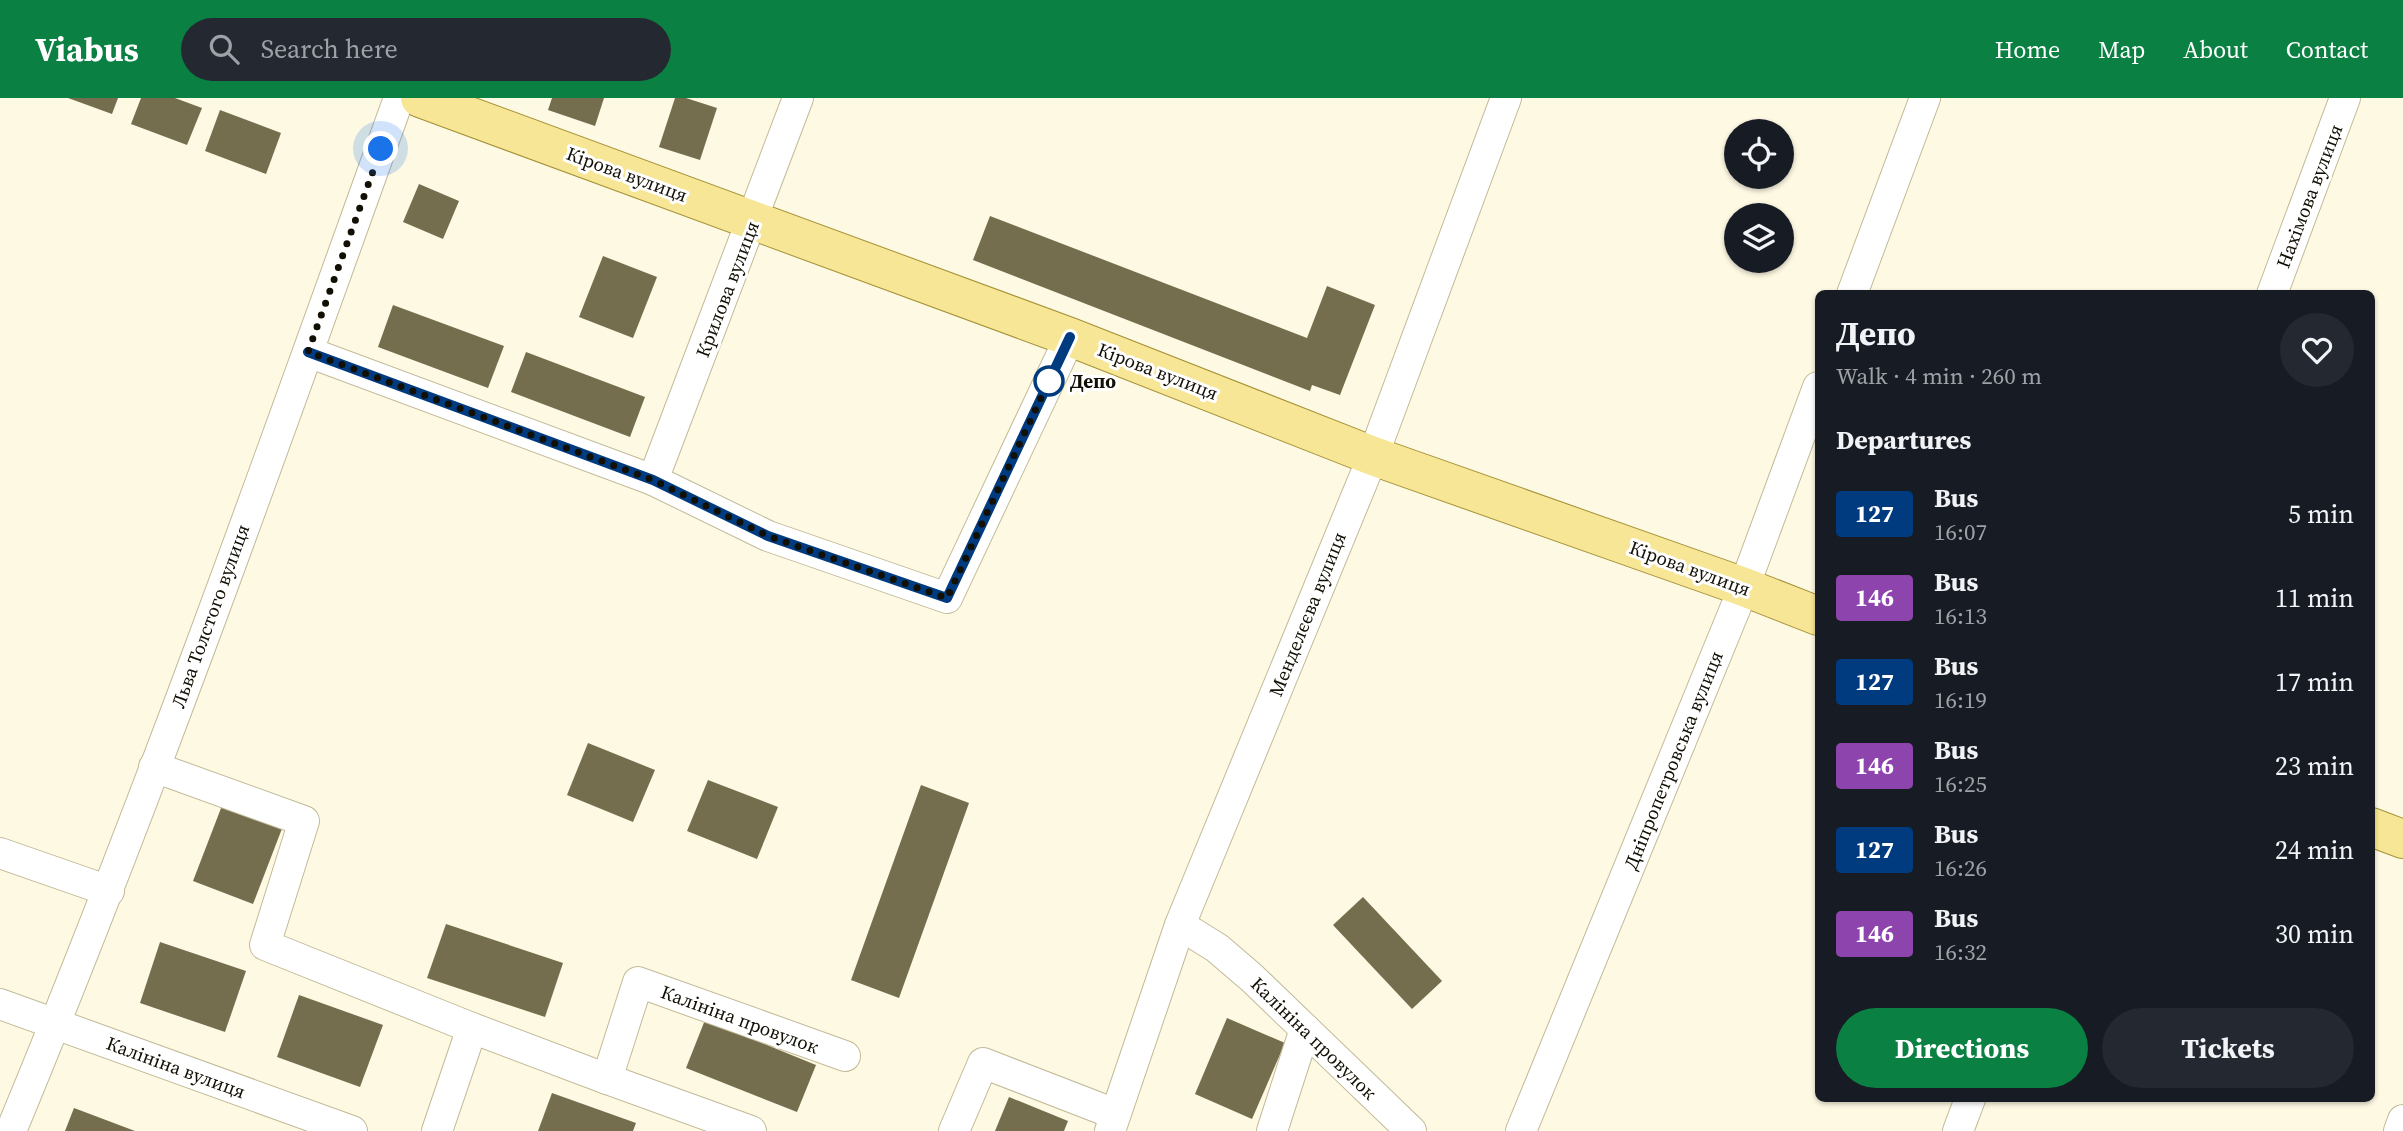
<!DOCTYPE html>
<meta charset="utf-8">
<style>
body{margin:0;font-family:"Source Serif 4",serif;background:#242831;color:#f1f3f6;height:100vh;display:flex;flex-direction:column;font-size:26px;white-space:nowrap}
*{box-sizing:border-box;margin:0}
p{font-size:23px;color:#9ea1a6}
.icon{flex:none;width:38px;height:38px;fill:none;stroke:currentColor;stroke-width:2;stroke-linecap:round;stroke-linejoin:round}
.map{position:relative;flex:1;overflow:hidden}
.details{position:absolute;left:1815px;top:192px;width:560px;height:812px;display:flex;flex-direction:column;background:#171b24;border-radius:10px;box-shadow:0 2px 5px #0004}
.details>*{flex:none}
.badge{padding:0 14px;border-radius:5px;font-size:24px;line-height:46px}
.buttons{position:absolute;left:1724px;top:21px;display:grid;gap:14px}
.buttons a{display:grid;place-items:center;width:70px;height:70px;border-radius:50%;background:#171b24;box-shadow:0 2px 5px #0004;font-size:35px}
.you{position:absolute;width:35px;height:35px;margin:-18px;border:5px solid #fff;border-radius:50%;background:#1a73e8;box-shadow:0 0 0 10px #1a73e833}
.map>.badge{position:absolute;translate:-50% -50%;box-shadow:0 0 0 4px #fff}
h2{padding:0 21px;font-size:26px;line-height:63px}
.round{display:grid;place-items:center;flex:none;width:74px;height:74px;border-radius:37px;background:#242831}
.head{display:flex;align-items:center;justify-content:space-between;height:119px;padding:0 21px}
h1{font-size:33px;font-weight:700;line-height:52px}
.primary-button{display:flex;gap:14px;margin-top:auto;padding:14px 21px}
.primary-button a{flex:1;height:80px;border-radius:42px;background:#0b8043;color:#fff;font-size:28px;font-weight:700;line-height:80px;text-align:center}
.primary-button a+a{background:#242831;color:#f1f3f6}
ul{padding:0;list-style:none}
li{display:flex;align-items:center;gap:21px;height:84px;padding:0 21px}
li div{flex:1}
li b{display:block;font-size:26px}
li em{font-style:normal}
li .badge{min-width:77px;font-weight:700;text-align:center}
header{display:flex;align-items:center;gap:42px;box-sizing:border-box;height:98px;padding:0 35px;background:#0b8043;color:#fff}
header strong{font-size:33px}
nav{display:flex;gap:38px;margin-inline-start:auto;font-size:24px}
.search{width:490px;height:63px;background:#242831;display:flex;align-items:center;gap:18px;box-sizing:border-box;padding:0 24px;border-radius:38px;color:#9ea1a6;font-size:26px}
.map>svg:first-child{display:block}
</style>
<header>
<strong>Viabus</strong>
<div class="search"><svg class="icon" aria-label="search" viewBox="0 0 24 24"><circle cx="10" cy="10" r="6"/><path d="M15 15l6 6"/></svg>Search here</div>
<nav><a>Home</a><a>Map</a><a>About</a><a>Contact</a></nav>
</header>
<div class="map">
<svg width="2403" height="1033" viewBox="0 0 2403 1033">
<rect width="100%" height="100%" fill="#fdf9e3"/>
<g fill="#756e4e">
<polygon points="68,0 118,0 112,16"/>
<polygon points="141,0 175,0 202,10 187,47 131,26"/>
<polygon points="552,0 604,0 595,28 548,12"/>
<polygon points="675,0 686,0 717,10 700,62 659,49"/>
<polygon points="220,12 281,35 266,76 205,53"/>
<polygon points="419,86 459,103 443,141 403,124"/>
<polygon points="990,118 1307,240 1327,188 1375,207 1340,297 1312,287 1310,293 973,162"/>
<polygon points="603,158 657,179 633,240 579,219"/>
<polygon points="393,207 504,248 488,290 378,249"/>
<polygon points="526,254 645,299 630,339 511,294"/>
<polygon points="588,645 655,672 633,724 567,697"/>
<polygon points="708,682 778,709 757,761 687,733"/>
<polygon points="921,687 969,705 899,900 851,882"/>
<polygon points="223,705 283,728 253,806 193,783"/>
<polygon points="1363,799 1442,883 1412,911 1333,827"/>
<polygon points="446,826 563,865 545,919 427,880"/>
<polygon points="160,844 246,873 225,934 140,905"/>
<polygon points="299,897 383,927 360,989 277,959"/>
<polygon points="1227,920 1285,945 1252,1021 1195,996"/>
<polygon points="705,922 816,967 797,1014 686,970"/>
<polygon points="552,995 636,1025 633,1033 538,1033"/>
<polygon points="1009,999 1068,1023 1064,1033 995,1033"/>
<polygon points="74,1010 135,1033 65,1033"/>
</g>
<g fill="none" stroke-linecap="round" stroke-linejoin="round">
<defs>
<g id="minor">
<polyline points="1852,196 1925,0"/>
<polyline points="2272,196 2345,0"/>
<polyline points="308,254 653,382 768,438 947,500 1070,239"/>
<polyline points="653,382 798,0"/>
<polyline points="154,669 304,723 265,847 472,930 437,1033"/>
<polyline points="0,755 109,793"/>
<polyline points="1180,827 1217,850 1252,880 1411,1033"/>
<polyline points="0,906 352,1033"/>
<polyline points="472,930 607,981"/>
<path d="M 11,1033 C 152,693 275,346 399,0"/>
<polyline points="751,1033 607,981 638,884 845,958"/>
<polyline points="954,1033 983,965 1115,1016"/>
<polyline points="1110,1033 1180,827 1373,358 1506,0"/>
<polyline points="1272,1033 1305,931"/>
<polyline points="1521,1033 1744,489 1818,289"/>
<polyline points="1958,1033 1970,1001"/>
<polyline points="2399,1033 2403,1022"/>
</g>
<g id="major">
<polyline points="420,0 1070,239 1373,358 1744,489 1818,518"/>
<polyline points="2371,729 2403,741"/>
</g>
</defs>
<use href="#minor" stroke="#c2ba98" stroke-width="32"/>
<use href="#major" stroke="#a49035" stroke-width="40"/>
<use href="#minor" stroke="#fff" stroke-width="30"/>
<use href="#major" stroke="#f7e695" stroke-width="38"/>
</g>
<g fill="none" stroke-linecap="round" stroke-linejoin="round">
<defs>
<polyline id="line" points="308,254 653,382 768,438 947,500 1070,239"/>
</defs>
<use href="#line" stroke="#fff" stroke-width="16"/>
<use href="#line" stroke="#003b80" stroke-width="10"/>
<polyline stroke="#120f04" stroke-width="7" stroke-dasharray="0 12.6" points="381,51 308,254 653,382 768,438 947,500 1049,283"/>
</g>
<circle fill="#fff" stroke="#003b80" stroke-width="3.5" cx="1049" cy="283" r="14"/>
<g text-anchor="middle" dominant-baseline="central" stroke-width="6" stroke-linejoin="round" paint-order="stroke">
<g font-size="19" fill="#120f04" stroke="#fff">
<text transform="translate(627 76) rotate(20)">Кірова вулиця</text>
<text transform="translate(2309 98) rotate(-69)">Нахімова вулиця</text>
<text transform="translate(727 191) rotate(-69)">Крилова вулиця</text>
<text transform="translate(1158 273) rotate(21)">Кірова вулиця</text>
<text transform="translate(1690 470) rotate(20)">Кірова вулиця</text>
<text transform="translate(1307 516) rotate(-68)">Менделєєва вулиця</text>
<text transform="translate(210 518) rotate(-70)">Льва Толстого вулиця</text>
<text transform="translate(1673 662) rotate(-68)">Дніпропетровська вулиця</text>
<text transform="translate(740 921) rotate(20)">Калініна провулок</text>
<text transform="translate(1314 940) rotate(44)">Калініна провулок</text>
<text transform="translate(176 969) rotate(20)">Калініна вулиця</text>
</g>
<g font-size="19" font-weight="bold" fill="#120f04" stroke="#fff" text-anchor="start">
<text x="1070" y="283">Депо</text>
</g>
</g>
</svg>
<div class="buttons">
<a><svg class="icon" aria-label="locate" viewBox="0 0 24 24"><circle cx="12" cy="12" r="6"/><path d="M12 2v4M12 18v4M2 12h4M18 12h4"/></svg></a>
<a><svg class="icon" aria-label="layers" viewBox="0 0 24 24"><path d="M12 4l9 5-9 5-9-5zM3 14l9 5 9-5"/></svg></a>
</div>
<div class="you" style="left:381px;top:51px"></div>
<section class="details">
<div class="head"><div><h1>Депо</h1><p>Walk · 4 min · 260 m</p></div><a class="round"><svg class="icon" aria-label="heart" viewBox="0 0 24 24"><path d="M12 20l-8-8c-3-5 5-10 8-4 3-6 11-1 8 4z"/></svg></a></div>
<h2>Departures</h2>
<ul>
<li><span class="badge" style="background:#003b80;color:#fff">127</span><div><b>Bus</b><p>16:07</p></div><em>5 min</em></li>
<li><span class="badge" style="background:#8e44ad;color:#fff">146</span><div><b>Bus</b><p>16:13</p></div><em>11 min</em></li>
<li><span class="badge" style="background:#003b80;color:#fff">127</span><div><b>Bus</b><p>16:19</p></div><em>17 min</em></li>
<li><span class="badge" style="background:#8e44ad;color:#fff">146</span><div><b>Bus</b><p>16:25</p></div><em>23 min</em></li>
<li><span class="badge" style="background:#003b80;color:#fff">127</span><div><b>Bus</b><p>16:26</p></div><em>24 min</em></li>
<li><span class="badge" style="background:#8e44ad;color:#fff">146</span><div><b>Bus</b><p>16:32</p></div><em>30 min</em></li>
</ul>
<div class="primary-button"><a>Directions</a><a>Tickets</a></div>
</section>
</div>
